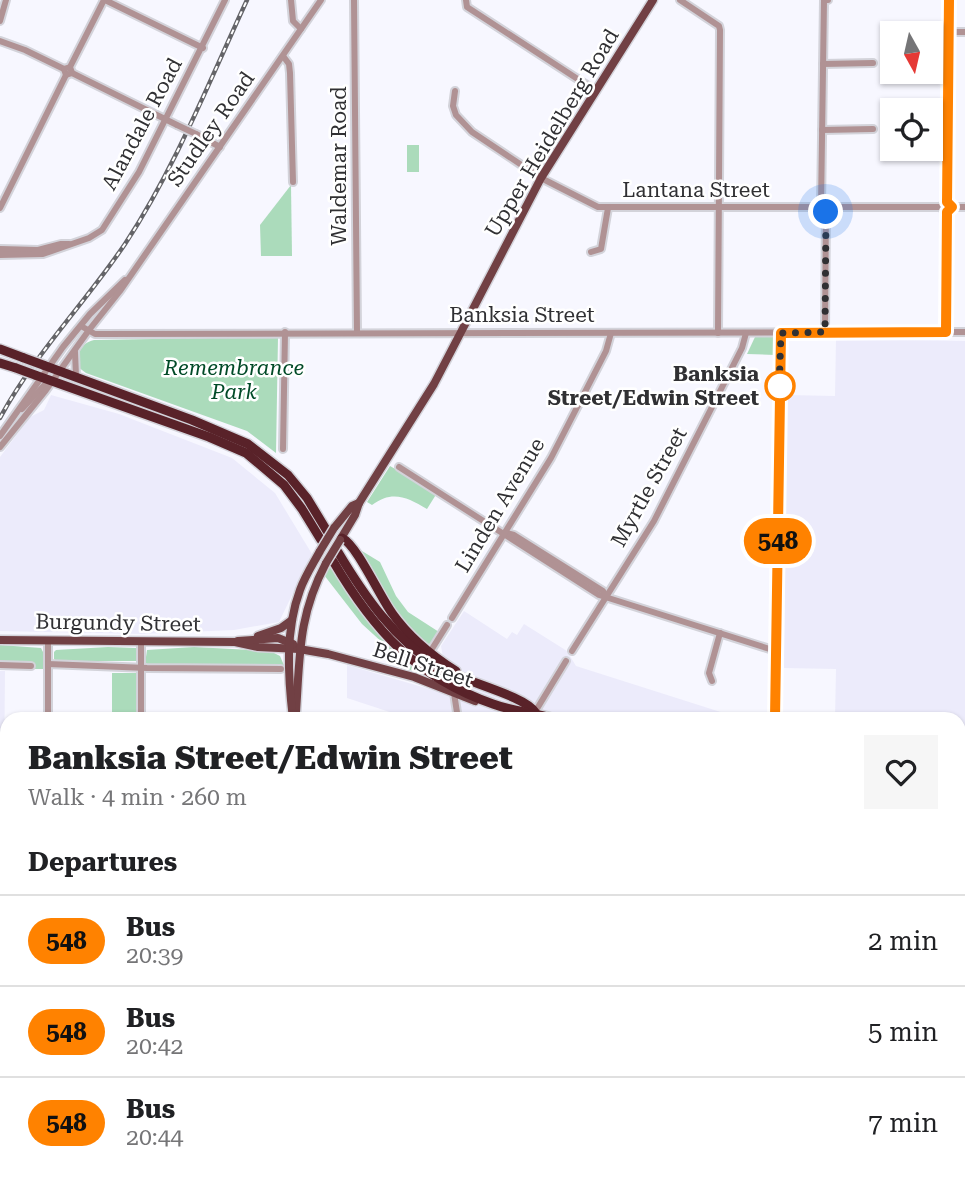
<!DOCTYPE html>
<meta charset="utf-8">
<style>
body{margin:0;font-family:"Roboto Serif",serif;background:#f6f6f6;color:#202124;height:100vh;display:flex;flex-direction:column;font-size:26px;white-space:nowrap}
*{box-sizing:border-box;margin:0}
p{font-size:23px;color:#757577}
.icon{flex:none;width:38px;height:38px;fill:none;stroke:currentColor;stroke-width:2;stroke-linecap:round;stroke-linejoin:round}
.map{position:relative;flex:1;overflow:hidden}
.sheet{position:absolute;left:0px;top:712px;width:966px;height:471px;display:flex;flex-direction:column;background:#fff;border-radius:21px 21px 0 0;box-shadow:0 2px 5px #0004}
.sheet>*{flex:none}
.badge{padding:0 14px;border-radius:23px;font-size:24px;line-height:46px}
.needle{width:46px;rotate:172deg}
.buttons{position:absolute;left:880px;top:21px;display:grid;gap:14px}
.buttons a{display:grid;place-items:center;width:63px;height:63px;border-radius:0px;background:#fff;box-shadow:0 2px 5px #0004;font-size:35px}
.you{position:absolute;width:35px;height:35px;margin:-18px;border:5px solid #fff;border-radius:50%;background:#1a73e8;box-shadow:0 0 0 10px #1a73e833}
.map>.badge{position:absolute;translate:-50% -50%;box-shadow:0 0 0 4px #fff}
h2{padding:0 28px;font-size:26px;line-height:63px}
.round{display:grid;place-items:center;flex:none;width:74px;height:74px;border-radius:0px;background:#f6f6f6}
.headline{display:flex;align-items:center;justify-content:space-between;height:119px;padding:0 28px}
h1{font-size:33px;font-weight:800;line-height:52px}
ul{padding:0;list-style:none}
li{display:flex;align-items:center;gap:21px;height:91px;padding:0 28px;border-top:2px solid #e0e0e0}
li div{flex:1}
li b{display:block;font-size:26px}
li em{font-style:normal}
li .badge{min-width:77px;font-weight:700;text-align:center}
.map>svg:first-child{display:block}
</style>
<div class="map">
<svg width="965" height="1182" viewBox="0 0 965 1182">
<rect width="100%" height="100%" fill="#f7f7ff"/>
<g fill="#ecebfb">
<polygon points="836,339 965,341 965,839 959,838 959,719 835,719 836,669 784,668 787,395 835,396"/>
<polygon points="51,395 119,414 232,458 275,493 312,554 279,622 234,630 141,634 0,631 0,457 30,417 44,410"/>
<polygon points="464,611 507,639 512,632 517,635 524,624 567,651 576,666 730,715 728,719 411,719 347,698 347,665 450,695 441,646"/>
<polygon points="0,671 5,671 4,778 0,778"/>
</g>
<g fill="#abdbbb">
<rect x="407" y="145" width="12" height="27"/>
<polygon points="291,185 292,256 261,256 260,225"/>
<path d="M 278,337 L 276,453 L 247,431 L 86,373 L 78,367 C 78,353 79,344 94,340 Z"/>
<polygon points="755,337 775,337 775,355 747,354"/>
<path d="M 390,466 L 437,493 L 427,509 C 407,497 392,490 372,505 L 367,502 Z"/>
<polygon points="357,548 380,562 396,596 408,612 439,632 431,645 427,646 394,612"/>
<path d="M 331,566 C 360,614 378,638 422,673 L 422,675 C 406,670 398,660 383,655 L 386,649 L 384,644 L 362,624 L 324,575 Z"/>
<polygon points="0,645 41,648 44,654 44,669 33,669 32,662 0,661"/>
<polygon points="108,647 136,648 138,661 56,661 54,659 54,652 56,650"/>
<polygon points="194,647 270,651 280,656 286,670 145,664 147,650"/>
<polygon points="112,673 138,673 137,719 112,719"/>
</g>
<g fill="none" stroke-linecap="round" stroke-linejoin="round">
<defs>
<g id="minor">
<polyline points="105,0 203,48"/>
<polyline points="291,0 293,21 301,29"/>
<polyline points="354,0 357,332"/>
<polyline points="466,0 467,7 596,91"/>
<polyline points="680,0 719,26 720,30 718,333"/>
<polyline points="0,21 6,0"/>
<polyline points="949,32 965,32"/>
<polyline points="0,41 25,50 64,69"/>
<polyline points="283,56 289,64 290,73 293,182"/>
<polyline points="823,64 873,63"/>
<polyline points="70,67 64,69 66,75 72,73 70,67 104,0"/>
<polyline points="72,73 177,125"/>
<polyline points="455,91 453,106 456,115 472,132 541,178 598,207 942,207"/>
<polyline points="822,130 873,129"/>
<polyline points="196,134 220,147"/>
<circle cx="947" cy="207" r="5"/>
<polyline points="947,202 949,0"/>
<polyline points="821,207 824,0 828,0"/>
<polyline points="952,207 965,207"/>
<polyline points="0,208 66,75"/>
<polyline points="0,249 38,250 61,244 69,244"/>
<polyline points="591,252 601,249 608,208"/>
<polyline points="0,255 43,254 89,238 102,230 139,172 225,0"/>
<polyline points="81,326 95,334 965,332"/>
<polyline points="825,332 826,207"/>
<polyline points="946,332 947,212"/>
<polyline points="75,352 76,376"/>
<polyline points="22,409 50,379"/>
<polyline points="0,436 63,347 90,314 125,280"/>
<polyline points="0,447 46,390 89,330 120,291 321,0"/>
<polyline points="283,449 285,332"/>
<polyline points="399,467 599,595 776,651"/>
<polyline points="507,533 514,535 603,591 606,596"/>
<polyline points="452,618 551,458 606,351 611,333"/>
<polyline points="48,640 48,719"/>
<polyline points="572,651 654,521 742,348 746,333"/>
<polyline points="430,652 447,625"/>
<polyline points="48,664 147,668 281,669"/>
<polyline points="0,665 31,666"/>
<polyline points="712,681 709,673 720,633"/>
<polyline points="454,693 458,719"/>
<polyline points="535,712 566,661"/>
<polyline points="141,719 141,642"/>
<polyline points="775,719 781,333"/>
<polyline points="0,827 7,827"/>
<polyline points="0,928 7,928"/>
<polyline points="959,989 965,989"/>
<polyline points="0,1012 7,1012"/>
<polyline points="959,1061 965,1061"/>
<polyline points="0,1092 7,1092"/>
<polyline points="959,1134 965,1134"/>
<polyline points="0,1176 36,1176"/>
<polyline points="194,1182 194,1176"/>
<polyline points="372,1182 373,1176"/>
<polyline points="453,1182 453,1176"/>
<polyline points="617,1182 617,1176"/>
<polyline points="698,1182 698,1176"/>
<polyline points="779,1182 779,1176"/>
<polyline points="942,1182 942,1176"/>
</g>
<g id="major">
<polyline points="334,528 352,506 359,503"/>
<polyline points="340,540 355,515 359,503 434,384 541,178 653,0"/>
<polyline points="258,636 281,628 292,620"/>
<polyline points="0,640 235,642 258,647 299,649 328,654 414,677 475,701"/>
<polyline points="238,641 278,638 293,644"/>
<path d="M 296,712 C 300,655 298,616 326,563"/>
<path d="M 293,719 C 288,677 285,630 300,590 C 305,576 313,564 320,551"/>
<polyline points="291,1182 291,1176"/>
</g>
<g id="highway">
<polyline points="0,349 24,358"/>
<polyline points="0,363 16,368"/>
<polyline points="43,365 192,420 248,444 288,475 307,498 327,531"/>
<polyline points="35,375 209,437 246,453 284,485 302,509 321,540"/>
<path d="M 342,538 C 357,545 380,597 392,613 C 409,637 432,656 456,671"/>
<path d="M 338,552 C 365,597 394,639 439,667 C 461,681 524,695 535,712"/>
<path d="M 333,561 C 373,629 415,677 493,704 C 514,712 534,712 554,719"/>
<polyline points="959,847 965,848"/>
</g>
</defs>
<use href="#minor" stroke="#d3d3da" stroke-width="10"/>
<use href="#major" stroke="#d3d3da" stroke-width="11"/>
<use href="#highway" stroke="#d3d3da" stroke-width="12"/>
<use href="#minor" stroke="#b09294" stroke-width="6"/>
<use href="#major" stroke="#714044" stroke-width="8"/>
<use href="#highway" stroke="#592229" stroke-width="9"/>
<defs>
<path id="rail" d="M 0,418 C 34,355 85,303 125,244 C 175,168 209,82 247,0"/>
</defs>
<use href="#rail" stroke="#646468" stroke-width="4.5"/>
<use href="#rail" stroke="#fff" stroke-width="2" stroke-dasharray="5" stroke-linecap="butt"/>
<defs>
<polyline id="minor-bridge" points="177,125 196,134"/>
<g id="major-bridge">
<polyline points="320,551 334,528"/>
<polyline points="326,563 340,540"/>
</g>
<g id="highway-bridge">
<polyline points="24,358 43,365"/>
<polyline points="16,368 35,375"/>
</g>
</defs>
<use href="#minor-bridge" stroke="#d3d3da" stroke-width="10" stroke-linecap="butt"/>
<use href="#major-bridge" stroke="#d3d3da" stroke-width="11" stroke-linecap="butt"/>
<use href="#highway-bridge" stroke="#d3d3da" stroke-width="12" stroke-linecap="butt"/>
<use href="#minor-bridge" stroke="#b09294" stroke-width="6"/>
<use href="#major-bridge" stroke="#714044" stroke-width="8"/>
<use href="#highway-bridge" stroke="#592229" stroke-width="9"/>
</g>
<g fill="none" stroke-linecap="round" stroke-linejoin="round">
<defs>
<polyline id="line" points="775,719 781,333 946,332 947,212 952,207 947,202 949,0"/>
</defs>
<use href="#line" stroke="#fff" stroke-width="16"/>
<use href="#line" stroke="#ff8200" stroke-width="10"/>
<polyline stroke="#303033" stroke-width="7" stroke-dasharray="0 12.6" points="780,386 779,390 781,333 825,332 826,212"/>
</g>
<circle fill="#fff" stroke="#ff8200" stroke-width="3.5" cx="780" cy="386" r="14"/>
<g text-anchor="middle" dominant-baseline="central" stroke-width="5" stroke-linejoin="round" paint-order="stroke">
<g font-size="21" fill="#303033" stroke="#fff">
<text transform="translate(142 124) rotate(-62)">Alandale Road</text>
<text transform="translate(211 129) rotate(-55)">Studley Road</text>
<text transform="translate(552 133) rotate(-59)">Upper Heidelberg Road</text>
<text transform="translate(339 166) rotate(-90)">Waldemar Road</text>
<text x="696" y="190">Lantana Street</text>
<text x="522" y="315">Banksia Street</text>
<text transform="translate(649 487) rotate(-61)">Myrtle Street</text>
<text transform="translate(500 505) rotate(-59)">Linden Avenue</text>
<text transform="translate(118 623) rotate(1)">Burgundy Street</text>
<text transform="translate(423 665) rotate(18)">Bell Street</text>
</g>
<g font-size="21" font-style="italic" fill="#004a27" stroke="#fff">
<text x="234" y="368">Remembrance<tspan x="234" dy="24">Park</tspan></text>
</g>
<g font-size="21" font-weight="bold" fill="#303033" stroke="#fff" text-anchor="end">
<text x="759" y="374">Banksia<tspan x="759" dy="24">Street/Edwin Street</tspan></text>
</g>
</g>
</svg>
<div class="buttons">
<a><svg class="needle" viewBox="-14 -14 28 28"><path d="M0-13l5 13h-10z" fill="#e53935"/><path d="M0 13l5-13h-10z" fill="#757577"/></svg></a>
<a><svg class="icon" aria-label="locate" viewBox="0 0 24 24"><circle cx="12" cy="12" r="6"/><path d="M12 2v4M12 18v4M2 12h4M18 12h4"/></svg></a>
</div>
<div class="you" style="left:826px;top:212px"></div>
<b class="badge" style="left:778px;top:541px;background:#ff8200;color:#111">548</b>
<section class="sheet">
<div class="headline"><div><h1>Banksia Street/Edwin Street</h1><p>Walk · 4 min · 260 m</p></div><a class="round"><svg class="icon" aria-label="heart" viewBox="0 0 24 24"><path d="M12 20l-8-8c-3-5 5-10 8-4 3-6 11-1 8 4z"/></svg></a></div>
<h2>Departures</h2>
<ul>
<li><span class="badge" style="background:#ff8200;color:#111">548</span><div><b>Bus</b><p>20:39</p></div><em>2 min</em></li>
<li><span class="badge" style="background:#ff8200;color:#111">548</span><div><b>Bus</b><p>20:42</p></div><em>5 min</em></li>
<li><span class="badge" style="background:#ff8200;color:#111">548</span><div><b>Bus</b><p>20:44</p></div><em>7 min</em></li>
</ul>
</section>
</div>
